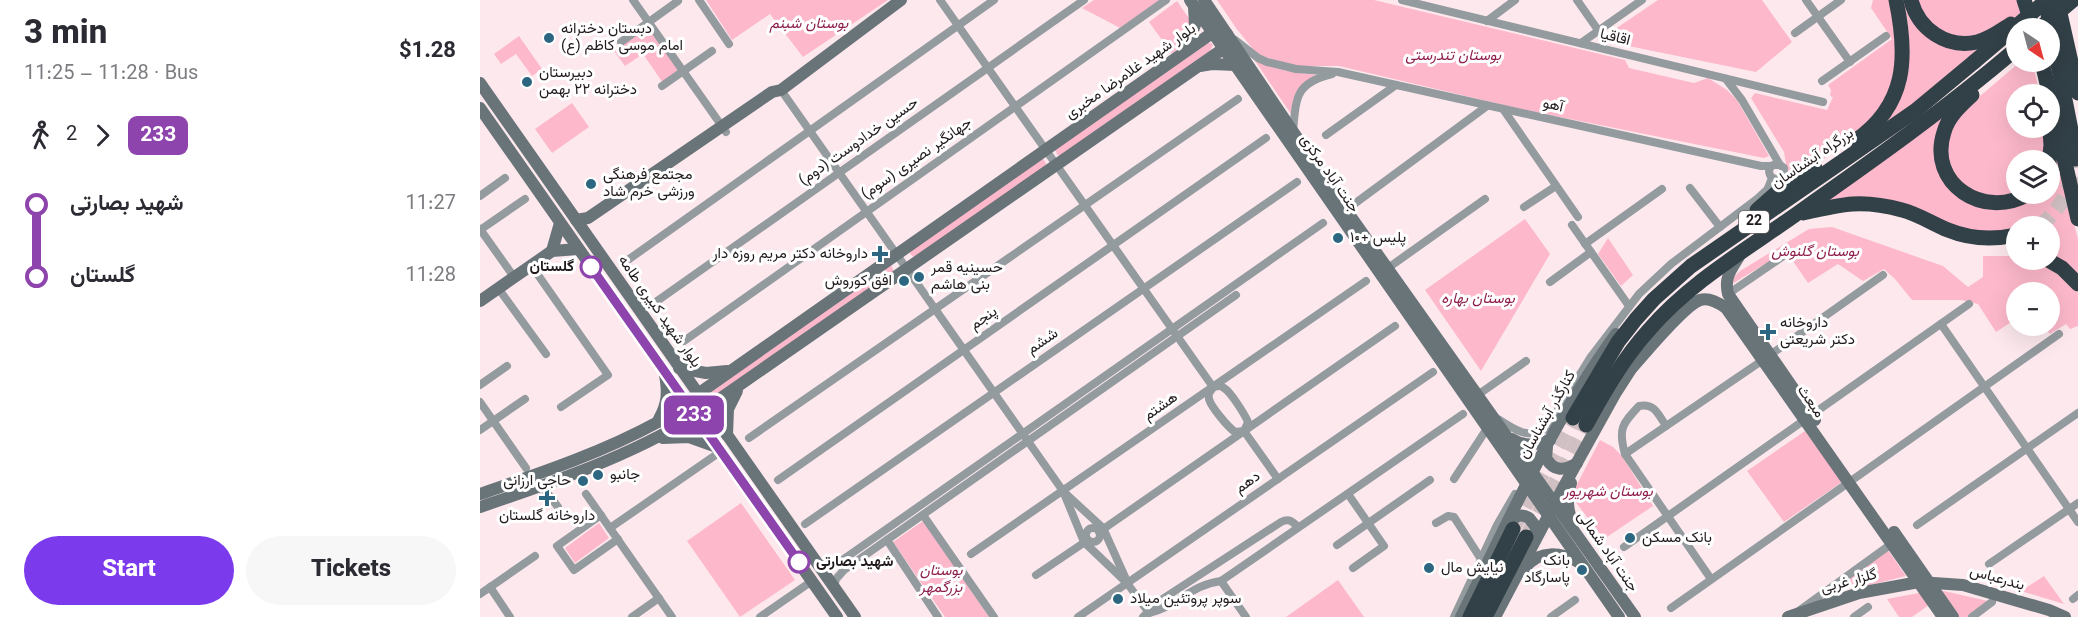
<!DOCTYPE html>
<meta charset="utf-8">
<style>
body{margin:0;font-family:Georgia,Vazirmatn,serif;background:#f7f7f7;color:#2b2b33;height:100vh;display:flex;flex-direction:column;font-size:22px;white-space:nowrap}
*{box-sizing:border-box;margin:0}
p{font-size:20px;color:#7c7c81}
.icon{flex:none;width:33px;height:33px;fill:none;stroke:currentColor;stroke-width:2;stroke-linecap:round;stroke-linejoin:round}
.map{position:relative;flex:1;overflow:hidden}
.panel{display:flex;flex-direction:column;background:#fff;width:480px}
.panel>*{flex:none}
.badge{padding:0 12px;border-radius:9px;font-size:21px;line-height:39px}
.needle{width:39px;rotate:144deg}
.buttons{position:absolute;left:1526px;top:18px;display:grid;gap:12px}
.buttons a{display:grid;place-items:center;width:54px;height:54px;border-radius:50%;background:#fff;box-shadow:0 6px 24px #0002;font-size:30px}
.map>.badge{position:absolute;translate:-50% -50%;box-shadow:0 0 0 3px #fff}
.legs{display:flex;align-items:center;gap:9px;height:66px;padding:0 24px;font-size:20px}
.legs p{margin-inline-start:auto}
.summary{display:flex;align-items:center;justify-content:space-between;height:102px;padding:0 24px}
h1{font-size:33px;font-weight:800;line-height:45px}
.primary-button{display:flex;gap:12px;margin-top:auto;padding:12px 24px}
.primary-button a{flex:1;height:69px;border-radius:36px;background:#7c3aed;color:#fff;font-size:24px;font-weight:800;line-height:69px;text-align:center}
.primary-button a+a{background:#f7f7f7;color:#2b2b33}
ul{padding:0 24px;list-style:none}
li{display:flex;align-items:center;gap:21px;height:72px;font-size:22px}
li i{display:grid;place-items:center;width:9px;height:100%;margin:0 8px;background:currentColor}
li i::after{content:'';width:15px;height:15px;margin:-8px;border:4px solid;border-radius:50%;background:#fff}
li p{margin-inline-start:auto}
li:first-child i{background:linear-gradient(#0000 50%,currentColor 0)}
li:last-child i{background:linear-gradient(currentColor 50%,#0000 0)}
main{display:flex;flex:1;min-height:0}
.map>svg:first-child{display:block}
</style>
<main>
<section class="panel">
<div class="summary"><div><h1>3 min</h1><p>11:25 – 11:28 · Bus</p></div><b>$1.28</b></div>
<div class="legs"><svg class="icon" aria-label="walk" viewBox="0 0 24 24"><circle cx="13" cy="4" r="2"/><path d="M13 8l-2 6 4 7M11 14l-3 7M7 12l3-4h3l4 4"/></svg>2<svg class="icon" aria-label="forward" viewBox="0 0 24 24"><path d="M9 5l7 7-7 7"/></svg><b class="badge" style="background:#8e44ad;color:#fff">233</b></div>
<ul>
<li><i style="color:#8e44ad"></i><b>شهید بصارتی</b><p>11:27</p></li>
<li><i style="color:#8e44ad"></i><b>گلستان</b><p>11:28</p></li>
</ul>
<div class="primary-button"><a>Start</a><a>Tickets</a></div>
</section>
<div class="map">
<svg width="1598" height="617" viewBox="0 0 1598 617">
<rect width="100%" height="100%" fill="#fde9ed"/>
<g fill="#fdb9cb">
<polygon points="226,0 408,0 323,57 290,14 252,40"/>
<polygon points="614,0 680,0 640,28 602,8"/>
<polygon points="737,0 894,0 1145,60 1149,68 1214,83 1228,78 1247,90 1257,100 1289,156 1284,158 1045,110 859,66 815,66 800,62 777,54 756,28"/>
<polygon points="1178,0 1282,0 1312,42 1276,72 1119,40"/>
<polygon points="1393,0 1412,0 1420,34 1414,91 1375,138 1309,182 1304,152 1271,98 1275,93 1347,110 1353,97 1350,96 1351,90 1348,85 1412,39 1391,8"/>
<polygon points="1420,0 1428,0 1446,31 1509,40 1486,64 1384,142 1412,104"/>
<polygon points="1434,0 1542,0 1544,10 1529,22 1495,40 1454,31"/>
<polygon points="697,1 712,23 706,41 692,54 669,22"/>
<polygon points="170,26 201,71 183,83 163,54 145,66 134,51"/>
<polygon points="39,36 62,69 52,76 36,54 21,64 14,54"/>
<polygon points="725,43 731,43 733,45 730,51 579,156 577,154 575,150"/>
<path d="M 771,55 C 793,71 811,72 838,75 C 819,83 813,93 811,114 Z"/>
<polygon points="1540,62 1552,62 1560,94 1536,94 1536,128 1568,128 1567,160 1536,160 1536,194 1513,201 1473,179 1465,139 1486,108"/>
<path d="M 1482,101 L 1459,145 L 1485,197 L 1569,194 C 1569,176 1573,161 1573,144 L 1598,239 L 1598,279 L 1569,257 L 1569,226 L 1536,226 L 1536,231 L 1514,235 L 1346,202 Z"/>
<polygon points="92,103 109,127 72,153 55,129"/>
<polygon points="558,159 563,159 566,163 565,168 435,258 430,254 430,251"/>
<polygon points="1045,219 1070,254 1001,371 945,290"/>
<polygon points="1352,227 1463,266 1488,287 1503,277 1503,256 1536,256 1536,260 1551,260 1568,267 1590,283 1598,293 1598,326 1590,329 1586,324 1570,334 1563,326 1569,326 1569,292 1536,292 1536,319 1516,332 1498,304 1481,300 1432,300 1415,279 1404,269 1383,281 1358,264 1328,283 1306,251 1252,284 1254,277 1260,271 1329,229"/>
<polygon points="1128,238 1153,275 1141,286 1118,254"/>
<polygon points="411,265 414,271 232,398 226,395"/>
<polygon points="1325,431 1362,482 1304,522 1267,471"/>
<polygon points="1120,440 1133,447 1142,456 1173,506 1124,539 1094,500 1093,492"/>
<polygon points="261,503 315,580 260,617 207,541"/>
<polygon points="443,521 509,617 465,617 413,542"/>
<polygon points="119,523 129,538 95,563 85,548"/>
<polygon points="1408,550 1426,576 1374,589 1367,580"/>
<polygon points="1564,576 1584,604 1541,591"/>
<polygon points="858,580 884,617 806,617"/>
<polygon points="1464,591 1508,601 1487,617 1479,617 1461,592"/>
<polygon points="1439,593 1449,605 1432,617 1419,617 1407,599"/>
</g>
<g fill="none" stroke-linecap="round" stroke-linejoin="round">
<g stroke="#d1c0c3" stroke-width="15" stroke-dasharray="15 8" stroke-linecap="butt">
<path d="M 1560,226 C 1581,208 1593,188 1595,159"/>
<polyline points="1034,527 1093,418"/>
<polyline points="1048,534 1106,425"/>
</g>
<g stroke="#949b9f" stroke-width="8">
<polyline points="153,0 246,132"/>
<polyline points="219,0 249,44"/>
<polyline points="460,0 733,387"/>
<polyline points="922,0 1343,102"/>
<polyline points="1097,0 1118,30"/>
<polyline points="1326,0 1370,62"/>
<polyline points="1007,21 1035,0"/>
<polyline points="1315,33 1361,0"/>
<polyline points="755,40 778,58 787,62 816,69 858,72 1281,166 1291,166"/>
<polyline points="141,42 198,1"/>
<polyline points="1101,43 1162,0"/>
<polyline points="1246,79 1262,100 1300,165"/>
<polyline points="1342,81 1406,36"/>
<polyline points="182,86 232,51"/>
<polyline points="301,90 583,491 604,542 647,583 669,613"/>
<polyline points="1023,109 1098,217"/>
<path d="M 813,132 C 816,98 815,83 852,74"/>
<polyline points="846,135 916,85"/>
<polyline points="1210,188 1240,227"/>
<path d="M 1288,188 L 1292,178 C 1288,173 1288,168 1293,165 L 1300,165 L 1304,168 L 1303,176 L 1299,179 L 1292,178"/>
<polyline points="0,196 25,178"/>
<polyline points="1044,207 1076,186"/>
<polyline points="866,210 1007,106"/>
<polyline points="1092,225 1149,306"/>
<polyline points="0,229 34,277"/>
<polyline points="0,230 45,199"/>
<polyline points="1105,244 1182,189"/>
<polyline points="145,262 514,0"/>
<polyline points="51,265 128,375 81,407"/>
<polyline points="908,268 1005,199"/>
<polyline points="1070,282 1111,252"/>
<polyline points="18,288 66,354"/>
<polyline points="1248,294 1302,257"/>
<polyline points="170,306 604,0"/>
<polyline points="1461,324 1598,522"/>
<polyline points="204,341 686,0"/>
<polyline points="0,385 27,366"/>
<path d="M 734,387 C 738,386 740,385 744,388 C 751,392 765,415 768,422 L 764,431"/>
<path d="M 732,389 C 729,393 728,394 729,399 C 731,407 748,427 755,432 L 764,431"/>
<polyline points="999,394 1046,361"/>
<polyline points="0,402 46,468"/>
<path d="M 1018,419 C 1033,429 1049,440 1066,429 L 1110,358 L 1159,294 L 1191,264 L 1277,199 L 1301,177"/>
<path d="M 1186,426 C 1178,414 1175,403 1159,406 C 1142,424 1138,429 1145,454 L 1231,579"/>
<polyline points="0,430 45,399"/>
<polyline points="764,431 798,479"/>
<polyline points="269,438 758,99"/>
<polyline points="1145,454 1283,360 1403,275"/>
<polyline points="974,479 1008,427"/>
<polyline points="298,480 786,138"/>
<polyline points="62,486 78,507"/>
<polyline points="106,494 192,617"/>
<polyline points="586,494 623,528 645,577"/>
<polyline points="868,494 904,546 873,568"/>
<polyline points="121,515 77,546 94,570 138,539"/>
<polyline points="443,515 514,617"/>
<polyline points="956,523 968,516 974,517 1001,559"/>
<polyline points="325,524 817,182"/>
<polyline points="1437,525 1598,413"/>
<polyline points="130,528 240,452"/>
<circle cx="613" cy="535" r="7"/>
<polyline points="619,532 915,326"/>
<polyline points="407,540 458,617"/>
<polyline points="857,545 950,480"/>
<polyline points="1144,547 1489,304"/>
<polyline points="491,554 886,281"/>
<polyline points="338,564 349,565 361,561 843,223"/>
<polyline points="1509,564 1598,503"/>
<polyline points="556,575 608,540"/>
<polyline points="741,581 766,617"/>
<polyline points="10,587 30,617"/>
<polyline points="354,587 356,579 364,570 756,295"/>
<polyline points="0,594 55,556"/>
<polyline points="1593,599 1598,595"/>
<polyline points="1191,608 1579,334"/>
<polyline points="1320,610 1414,542"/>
<path d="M 669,613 C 699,606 710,585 741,581 L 983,414"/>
<polyline points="152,617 179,598"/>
<polyline points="280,617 332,581"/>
<polyline points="598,617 953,372"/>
<path d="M 663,617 L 681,600 L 801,522 C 809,518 812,521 818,527"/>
<polyline points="974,617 1017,525 1035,494"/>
<polyline points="1071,617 1095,600"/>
<polyline points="1374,617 1388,607"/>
<polyline points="1492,617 1512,602"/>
</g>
<g stroke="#697479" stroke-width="12">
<polyline points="710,0 1139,617"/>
<polyline points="724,0 866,210 1155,617"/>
<polyline points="705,51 715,25 714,7"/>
<polyline points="720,66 732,64 755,65"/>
<polyline points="0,83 375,617"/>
<polyline points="0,108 357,617"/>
<polyline points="96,220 108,218 292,92 301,90 421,0"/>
<polyline points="72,251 80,223"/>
<path d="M 1260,255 C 1251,270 1244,277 1248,294 L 1335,420"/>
<polyline points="0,301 72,251 98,249"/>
<polyline points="199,368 226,373 247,371"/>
<path d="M 1150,370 C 1164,355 1203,306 1220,300 C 1229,297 1239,303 1246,308 L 1463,617"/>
<path d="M 179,419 C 188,403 188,392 185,375"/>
<polyline points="247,435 248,409 257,391"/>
<polyline points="183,438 209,437 237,447"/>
<path d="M 1032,439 C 1045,447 1055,445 1070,440"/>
<path d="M 1067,447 L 1066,458 C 1074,472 1084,471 1097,463"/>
<path d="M 1091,483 C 1086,497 1087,510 1093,524"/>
<path d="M 0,494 C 61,473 121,453 178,422 L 732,33 L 747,34 L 743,49 L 215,416 C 148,457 74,482 0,507"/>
<path d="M 1029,524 C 1035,516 1040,513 1049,518 L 1056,527 L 1055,540"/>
<polyline points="1414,532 1473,617"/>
<path d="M 1044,569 C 1059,549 1081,552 1100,563"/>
<path d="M 981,617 C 1028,522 1073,420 1136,334"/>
<polyline points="1015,617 1084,486 1135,394 1153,366"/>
<polyline points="1308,617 1379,593 1439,582 1483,585 1569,610 1585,617"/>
</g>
<g stroke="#324047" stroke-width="15">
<path d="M 1431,0 C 1438,29 1467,49 1497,42 C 1510,39 1520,31 1531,24"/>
<polyline points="1544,0 1553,28"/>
<polyline points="1577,0 1598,93"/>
<polyline points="1567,9 1591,130 1595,159"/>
<polyline points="1562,62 1598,219"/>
<path d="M 1492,95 C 1480,106 1468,117 1464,132 C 1447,184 1504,220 1548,194"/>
<path d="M 1375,141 C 1427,105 1428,57 1416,0"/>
<polyline points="1569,163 1571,145 1570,131"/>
<polyline points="1277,210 1295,194 1335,168"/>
<path d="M 1323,213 C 1362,204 1382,199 1422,210 C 1438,214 1453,224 1468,230 C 1490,239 1513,240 1536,235"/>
<polyline points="1568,260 1582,268 1598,284"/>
<polyline points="1093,418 1138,342 1156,319 1174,299 1211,266 1435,111 1494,62"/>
<path d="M 1106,425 C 1124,392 1143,359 1168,331 C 1210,282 1266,250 1318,213 C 1392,161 1467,108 1536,49"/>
<polyline points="990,617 1033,529"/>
<polyline points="1005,617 1046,537"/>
</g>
<g stroke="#324047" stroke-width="15">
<polyline points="1560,28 1593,0"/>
<polyline points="1494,62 1567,0"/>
</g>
</g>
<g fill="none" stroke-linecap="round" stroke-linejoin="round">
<defs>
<polyline id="line-1" points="111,267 319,562"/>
</defs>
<use href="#line-1" stroke="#fff" stroke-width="14"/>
<use href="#line-1" stroke="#8e44ad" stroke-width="9"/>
</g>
<g fill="#2d6680" stroke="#fff" stroke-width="2">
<circle cx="69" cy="38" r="6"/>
<circle cx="47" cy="82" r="6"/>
<circle cx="111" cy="184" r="6"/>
<circle cx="858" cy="238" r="6"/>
<path d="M397 245h6v6h6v6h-6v6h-6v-6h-6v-6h6z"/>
<circle cx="439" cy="277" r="6"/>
<circle cx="424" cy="281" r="6"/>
<path d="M1285 323h6v6h6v6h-6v6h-6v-6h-6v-6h6z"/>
<circle cx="118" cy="475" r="6"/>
<circle cx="103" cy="481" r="6"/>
<path d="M64 489h6v6h6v6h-6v6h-6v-6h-6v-6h6z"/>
<circle cx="1150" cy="538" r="6"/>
<circle cx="949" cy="568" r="6"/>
<circle cx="1102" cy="570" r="6"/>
<circle cx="638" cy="599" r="6"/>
</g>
<g fill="#fff" stroke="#8e44ad" stroke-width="3">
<circle cx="111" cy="267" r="10"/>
<circle cx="319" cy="562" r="10"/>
</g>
<g text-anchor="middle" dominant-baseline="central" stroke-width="6" stroke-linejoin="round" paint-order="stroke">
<rect fill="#fff" stroke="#645f60" stroke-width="1.5" x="1259" y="211" width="30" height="22" rx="4.5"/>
<g font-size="14" font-weight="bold" fill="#211a1c">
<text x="1274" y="222">22</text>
</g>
<g font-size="15" font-style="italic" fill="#8f204d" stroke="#fff">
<text x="329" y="24">بوستان شبنم</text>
<text x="973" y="56">بوستان تندرستی</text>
<text x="1335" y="252">بوستان گلنوش</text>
<text x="998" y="299">بوستان بهاره</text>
<text x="1128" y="492">بوستان شهریور</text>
<text x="461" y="571">بوستان<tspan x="461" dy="17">بزرگمهر</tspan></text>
</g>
<g font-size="15" fill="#211a1c" stroke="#fff" text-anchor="start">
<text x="81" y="29">دبستان دخترانه<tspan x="81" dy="17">امام موسی کاظم (ع)</tspan></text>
<text x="59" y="73">دبیرستان<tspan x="59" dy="17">دخترانه ۲۲ بهمن</tspan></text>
<text x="123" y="175">مجتمع فرهنگی<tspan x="123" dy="17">ورزشی خرم شاد</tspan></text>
<text x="870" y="238">پلیس +۱۰</text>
<text x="388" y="254" text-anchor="end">داروخانه دکتر مریم روزه دار</text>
<text x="451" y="268">حسینیه قمر<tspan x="451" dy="17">بنی هاشم</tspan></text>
<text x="412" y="281" text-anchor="end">افق کوروش</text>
<text x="1300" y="323">داروخانه<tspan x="1300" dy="17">دکتر شریعتی</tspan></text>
<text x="130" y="475">جانبو</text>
<text x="91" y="481" text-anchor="end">حاجی ارزانی</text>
<text x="67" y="516" text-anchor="middle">داروخانه گلستان</text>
<text x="1162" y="538">بانک مسکن</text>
<text x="1090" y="561" text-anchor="end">بانک<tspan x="1090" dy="17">پاسارگاد</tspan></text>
<text x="961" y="568">نیایش مال</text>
<text x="650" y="599">سوپر پروتئین میلاد</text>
</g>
<g font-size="15" fill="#211a1c" stroke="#fff">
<text transform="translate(1135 38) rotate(14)">اقاقیا</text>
<text transform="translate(651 72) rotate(-35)">بلوار شهید غلامرضا مخبری</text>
<text transform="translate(1073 106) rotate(13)">آهو</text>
<text transform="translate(379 142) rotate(-35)">حسین خدادوست (دوم)</text>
<text transform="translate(437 159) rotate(-35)">جهانگیر نصیری (سوم)</text>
<text transform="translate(1333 159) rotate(-34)">بزرگراه آبشناسان</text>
<text transform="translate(849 174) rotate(55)">جنت آباد مرکزی</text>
<text transform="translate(179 312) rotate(55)">بلوار شهید کبیری طامه</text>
<text transform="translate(504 319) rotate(-35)">پنجم</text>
<text transform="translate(563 342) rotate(-35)">ششم</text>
<text transform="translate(1330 402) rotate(55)">مبعث</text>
<text transform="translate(681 407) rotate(-35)">هشتم</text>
<text transform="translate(1068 415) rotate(-60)">کنارگذر آبشناسان</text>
<text transform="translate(768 483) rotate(-35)">دهم</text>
<text transform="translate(1127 552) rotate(55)">جنت آباد شمالی</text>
<text transform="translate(1517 579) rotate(16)">بندرعباس</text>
<text transform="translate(1369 582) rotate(-15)">گلزار غربی</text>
</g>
<g font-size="15" font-weight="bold" fill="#211a1c" stroke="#fff" text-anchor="end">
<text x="94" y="267">گلستان</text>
<text x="336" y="562" text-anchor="start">شهید بصارتی</text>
</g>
</g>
</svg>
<div class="buttons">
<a><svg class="needle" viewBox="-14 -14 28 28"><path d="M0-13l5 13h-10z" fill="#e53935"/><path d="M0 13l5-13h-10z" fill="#7c7c81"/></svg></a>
<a><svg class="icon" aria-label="locate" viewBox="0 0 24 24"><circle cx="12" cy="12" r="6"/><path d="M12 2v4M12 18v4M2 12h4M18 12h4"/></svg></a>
<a><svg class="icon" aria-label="layers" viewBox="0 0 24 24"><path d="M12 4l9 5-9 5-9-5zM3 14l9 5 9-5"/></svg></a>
<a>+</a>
<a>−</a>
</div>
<b class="badge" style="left:214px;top:415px;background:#8e44ad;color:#fff">233</b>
</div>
</main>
